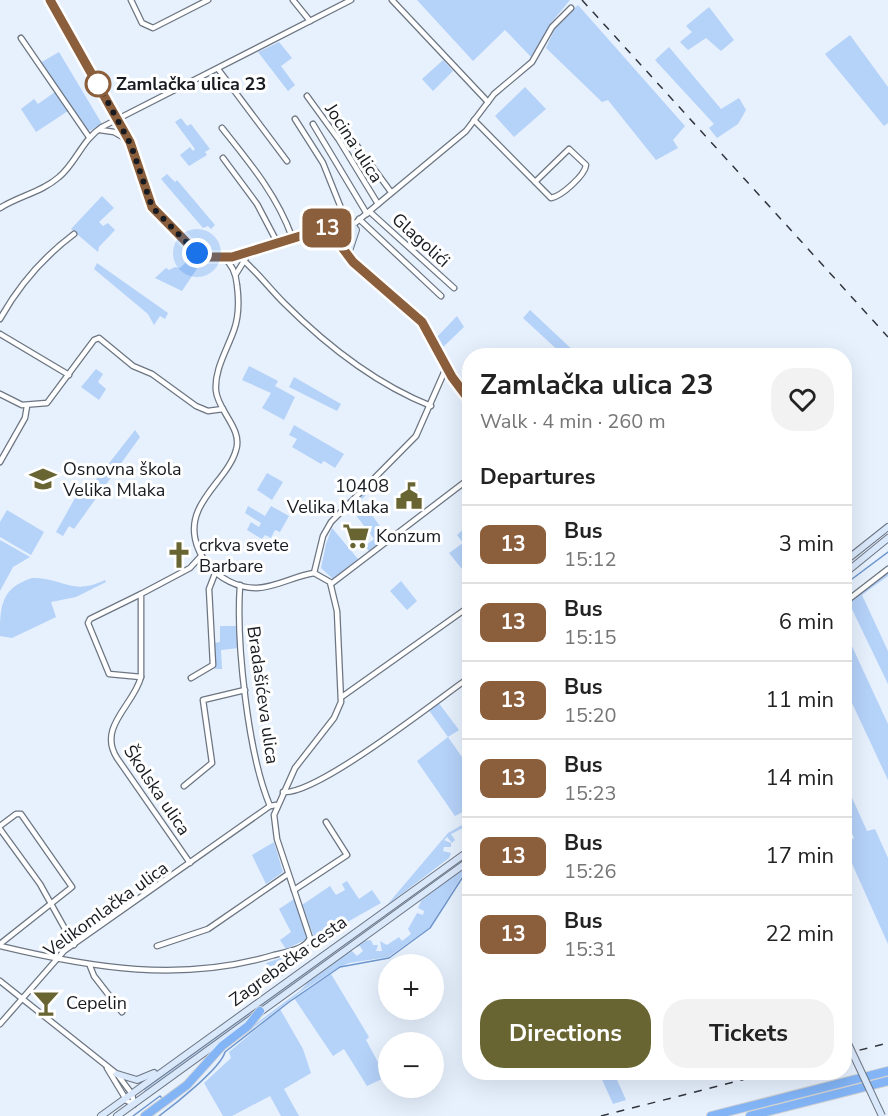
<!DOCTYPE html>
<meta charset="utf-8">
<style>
body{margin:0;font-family:"Nunito Sans",sans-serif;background:#f2f2f2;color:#222;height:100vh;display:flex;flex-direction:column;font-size:22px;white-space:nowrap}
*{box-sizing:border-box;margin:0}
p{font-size:20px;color:#767676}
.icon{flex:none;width:33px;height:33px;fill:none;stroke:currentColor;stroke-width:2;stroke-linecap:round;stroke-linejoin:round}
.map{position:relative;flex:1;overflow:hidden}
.details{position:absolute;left:462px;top:348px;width:390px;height:732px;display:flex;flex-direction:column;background:#fff;border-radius:24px;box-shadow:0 6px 24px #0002}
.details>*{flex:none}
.badge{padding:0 12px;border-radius:9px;font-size:21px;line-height:39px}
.buttons{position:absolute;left:378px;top:954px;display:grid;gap:12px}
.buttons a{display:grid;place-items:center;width:66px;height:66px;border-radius:50%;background:#fff;box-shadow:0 6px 24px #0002;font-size:30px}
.you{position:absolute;width:30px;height:30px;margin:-15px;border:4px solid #fff;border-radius:50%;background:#1a73e8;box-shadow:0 0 0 9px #1a73e833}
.map>.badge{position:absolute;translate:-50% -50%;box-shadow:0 0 0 3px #fff}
h2{padding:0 18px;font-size:22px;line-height:54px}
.round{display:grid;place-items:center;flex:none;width:63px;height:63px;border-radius:24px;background:#f2f2f2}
.overview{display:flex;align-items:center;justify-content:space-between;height:102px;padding:0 18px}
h1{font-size:28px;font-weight:700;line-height:45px}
.primary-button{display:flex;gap:12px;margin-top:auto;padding:12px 18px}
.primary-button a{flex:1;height:69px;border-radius:24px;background:#686532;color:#fff;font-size:24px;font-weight:700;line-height:69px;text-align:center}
.primary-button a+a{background:#f2f2f2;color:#222}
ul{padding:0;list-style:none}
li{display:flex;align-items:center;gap:18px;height:78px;padding:0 18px;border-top:2px solid #e0e0e0}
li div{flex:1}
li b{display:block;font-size:22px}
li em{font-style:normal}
li .badge{min-width:66px;font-weight:700;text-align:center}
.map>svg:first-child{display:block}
</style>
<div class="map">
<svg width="888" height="1116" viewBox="0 0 888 1116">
<rect width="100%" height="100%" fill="#e7f1fe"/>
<g fill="#b5d2f9">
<polygon points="417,0 570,0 551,23 531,57 505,30 473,61"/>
<polygon points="578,5 685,126 673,140 678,148 656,160 608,100 602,102 546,48 556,26"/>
<polygon points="709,7 734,40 721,51 706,38 688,50 680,42 692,32 686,26"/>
<polygon points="850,35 888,87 888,123 884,126 825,54"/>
<polygon points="279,42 292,58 281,66 295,85 288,91 258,52"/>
<polygon points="669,47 721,109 739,98 746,110 738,124 717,138 709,128 714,124 655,60"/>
<polygon points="59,52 102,124 87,132 40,63"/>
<polygon points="443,60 453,71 433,91 422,79"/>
<polygon points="525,87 546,109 514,137 495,116"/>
<polygon points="55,92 68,111 36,132 21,109 34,99 38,104"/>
<polygon points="181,118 187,126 191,124 210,149 205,152 207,155 189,166 180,155 190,147 193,151 195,149 175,122"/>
<polygon points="167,174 175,182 177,180 215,225 211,229 208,226 203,228 161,179"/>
<polygon points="102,196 114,208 99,222 103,226 108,223 115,230 99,247 98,252 71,229"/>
<polygon points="192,256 202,261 182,291 155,278 166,268 169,270 175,267 180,268"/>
<polygon points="97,263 168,313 165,319 160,316 154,325 148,314 94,269"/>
<polygon points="530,310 578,355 563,355 523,318"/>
<polygon points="457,316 464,327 441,349 436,338"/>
<polygon points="249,366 278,381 275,386 295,397 284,420 262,408 271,393 242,380"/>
<polygon points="96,369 103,374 98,382 106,389 99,400 81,387"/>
<polygon points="294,377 341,404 337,411 289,387"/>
<polygon points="294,425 344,454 335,468 324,461 321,464 292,447 297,439 289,435"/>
<polygon points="135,430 140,437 74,529 69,526 63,536 56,532 79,491 85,494"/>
<polygon points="267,473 283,482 272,500 257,490"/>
<polygon points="364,492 366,495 361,500 388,537 369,551 365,546 374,539 352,510 361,502 357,497"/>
<polygon points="248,506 265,516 271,506 289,516 280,532 275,530 271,538 265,535 262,539 247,530 251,522 259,527 261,523 245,513"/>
<polygon points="7,510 44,532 31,555 0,537 0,522"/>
<polygon points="469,524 469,571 466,574 449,553 463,543 457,535"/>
<polygon points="332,528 358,559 333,579 321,568 326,544"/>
<polygon points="0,540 30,557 13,567 0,591"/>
<polygon points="888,573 888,576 862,595 888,651 888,684 849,603"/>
<path d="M 32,578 C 64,578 72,596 105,580 L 106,582 L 76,597 L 51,602 L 56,617 L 12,638 L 0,636 C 0,606 1,588 32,578 Z"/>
<polygon points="401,581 417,601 407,610 390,591"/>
<polygon points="220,626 237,626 239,648 221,650 222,669 215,669 214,643 220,642"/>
<polygon points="844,629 888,724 888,780 845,688"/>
<polygon points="438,702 459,730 448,737 469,767 469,809 455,816 417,761 448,737 428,709"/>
<polygon points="844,780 867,831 875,829 888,858 888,944 845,848 845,844 854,838 845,817"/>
<polygon points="469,821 469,829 467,826 451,834 455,840 452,843 447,837 444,840 451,843 451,847 444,847 443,851 451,853 449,858 387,905 448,833"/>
<polygon points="274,842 283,872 266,884 252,855"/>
<polygon points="469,854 469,856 145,1091 143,1089"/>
<polygon points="469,863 469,869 463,874 429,928 388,957 349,963 336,969 302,991 228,1047 227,1045 301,990 315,974 351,950 357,956 363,951 360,946 355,948 364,941 371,940 373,945 378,945 376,951 382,951 380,941 387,945 399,937 402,941 411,934 408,929 417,913 423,915 424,911 418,908 421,901"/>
<polygon points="347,881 359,899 372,890 381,903 335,929 314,937 302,905 330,886 336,895 345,890 342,884"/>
<polygon points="294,899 308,934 307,939 286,949 280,940 291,932 279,909"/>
<polygon points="290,955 298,964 278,979 266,963"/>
<polygon points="331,974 369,1037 366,1040 386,1077 367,1086 344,1049 333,1056 294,998"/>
<polygon points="280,1009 303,1049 311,1073 284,1089 299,1116 281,1116 270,1096 232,1116 223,1116 204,1083 231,1058 229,1052"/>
<polygon points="599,1073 614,1073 626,1100 613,1104"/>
</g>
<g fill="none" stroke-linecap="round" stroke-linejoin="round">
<g stroke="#6e96cc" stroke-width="1.5">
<polyline points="844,585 888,552"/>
<polyline points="133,1116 160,1096 162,1098"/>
<path d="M 159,1116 C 174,1105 221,1068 225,1052 L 289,1002 L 340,967 L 389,958 L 430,928 L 464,875 L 470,871"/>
</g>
<defs>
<g id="street">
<polyline points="131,0 142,23 153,28 208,0"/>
<polyline points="293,0 310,21"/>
<polyline points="392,0 488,102"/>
<polyline points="21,38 89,137"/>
<polyline points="218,69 287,161"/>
<polyline points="307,96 339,140 378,204"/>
<polyline points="295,119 323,163 347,223"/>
<path d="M 474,120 L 551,198 C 562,196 585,175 586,165 L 569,149 L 535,182"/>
<polyline points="313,124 367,214"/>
<path d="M 222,128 C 249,162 277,195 292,237"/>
<polyline points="344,128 391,192"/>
<polyline points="100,130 114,132 128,140"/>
<polyline points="223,158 257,204 277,242"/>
<path d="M 0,208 C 19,196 42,192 59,177 C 76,163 82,140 102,127 L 351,0"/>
<polyline points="370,212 454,288"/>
<polyline points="359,219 441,296"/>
<polyline points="354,224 466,131 494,94 532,62 552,27 571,8"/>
<path d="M 243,260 C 258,273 270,289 284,303 C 326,345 376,384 431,406"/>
<polyline points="236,274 249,253"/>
<path d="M 0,319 C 19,285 42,258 74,234"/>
<polyline points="0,334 69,375"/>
<polyline points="0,394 22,405 47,403 94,340 99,338 133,366 152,374 196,406 208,411 223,409"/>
<polyline points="0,462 25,418 27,406"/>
<polyline points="314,573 323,536 331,522 416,436 446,368"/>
<polyline points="331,584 470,478"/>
<path d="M 240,585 C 236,643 248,754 270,806"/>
<polyline points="141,594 90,619 88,623 109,674 141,677"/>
<polyline points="844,603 888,569"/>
<polyline points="191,678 213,665 209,589 216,571"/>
<polyline points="343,696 470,606"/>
<polyline points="184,786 212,763 203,700 245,690"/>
<path d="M 283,792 C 316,796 437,700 470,677"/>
<polyline points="0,826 16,814 21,814 72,887 0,944"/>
<polyline points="0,829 40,884 74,945"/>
<path d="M 190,863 L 117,758 C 97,727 134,705 141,677 L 141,594 L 190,568 L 201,556"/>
<polyline points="294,890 347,855 326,822"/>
<path d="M 0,946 C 91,968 182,983 274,955 C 285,952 305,950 310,938 L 277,839 L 274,815 L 295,768 L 334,718 L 341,702 L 337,611 L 330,582 L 314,573 C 294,576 277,587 257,588 C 219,589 182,548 198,511 C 207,489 230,472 236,450 C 243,429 218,411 216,391 C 214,370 227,350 234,330 C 239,316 239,300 237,285 C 236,274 233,265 224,258"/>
<polyline points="157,946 208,929 288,874"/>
<polyline points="90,966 94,976 122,1012"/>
<polyline points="0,981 117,1074 132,1094 134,1104"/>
<polyline points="0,1024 64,951 270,806 276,805"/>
<polyline points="107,1068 127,1101 134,1104"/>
</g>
<g id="secondary">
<polyline points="50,0 130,142 152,207 197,253 209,257 232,257 292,237 350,222 356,230 349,251 350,259"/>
<polyline points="333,226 338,242 353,262 426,326 452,377 470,401"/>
<polyline points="844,562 888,527"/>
<polyline points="844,574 888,538"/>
<polyline points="117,1074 137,1080 154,1073"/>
<polyline points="101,1116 470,850"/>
<polyline points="117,1116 470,860"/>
</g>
<g id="highway">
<polyline points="145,1116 187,1085 222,1046 248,1026 260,1011"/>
<polyline points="711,1116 888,1071"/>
<polyline points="750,1116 888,1081"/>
</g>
</defs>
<use href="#street" stroke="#6c7581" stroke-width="7"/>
<use href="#secondary" stroke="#6c7581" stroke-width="8"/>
<use href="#highway" stroke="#d1d1d2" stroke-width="10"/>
<use href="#street" stroke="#fff" stroke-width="4.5"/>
<use href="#secondary" stroke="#dae8fc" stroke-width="6"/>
<use href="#highway" stroke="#82b4f6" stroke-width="8"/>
<g stroke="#32363c" stroke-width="1.5" stroke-dasharray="8 8" stroke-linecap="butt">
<polyline points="582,0 888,337"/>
<polyline points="844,1054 888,1043"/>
<polyline points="601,1116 773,1072"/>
</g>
<defs>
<polyline id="secondary-bridge" points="844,1035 882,1116"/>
</defs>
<use href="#secondary-bridge" stroke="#6c7581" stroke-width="8" stroke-linecap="butt"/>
<use href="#secondary-bridge" stroke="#dae8fc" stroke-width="6"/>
</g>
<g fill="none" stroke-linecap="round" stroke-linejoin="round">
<defs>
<polyline id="line" points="50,0 130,142 152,207 197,253 209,257 232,257 333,226 338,242 353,262 422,322 452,377 470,401"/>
</defs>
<use href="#line" stroke="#fff" stroke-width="14"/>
<use href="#line" stroke="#8b5e3c" stroke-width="9"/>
<polyline stroke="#181b20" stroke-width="6" stroke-dasharray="0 10.8" points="98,84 131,145 152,207 197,253"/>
</g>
<defs>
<symbol id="school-bare" viewBox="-9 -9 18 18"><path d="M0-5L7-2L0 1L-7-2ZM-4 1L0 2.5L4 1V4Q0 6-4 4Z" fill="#686532" stroke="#fff" stroke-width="2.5" paint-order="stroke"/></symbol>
<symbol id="civic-bare" viewBox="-9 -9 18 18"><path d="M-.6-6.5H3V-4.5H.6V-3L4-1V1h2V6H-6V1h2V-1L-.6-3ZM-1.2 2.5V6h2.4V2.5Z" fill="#686532" stroke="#fff" stroke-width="2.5" paint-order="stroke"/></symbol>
<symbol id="supermarket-bare" viewBox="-9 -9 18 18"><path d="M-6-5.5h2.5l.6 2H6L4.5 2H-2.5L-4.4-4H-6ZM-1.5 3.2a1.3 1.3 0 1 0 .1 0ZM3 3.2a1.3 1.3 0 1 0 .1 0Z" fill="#686532" stroke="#fff" stroke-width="2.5" paint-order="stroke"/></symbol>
<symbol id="church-bare" viewBox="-9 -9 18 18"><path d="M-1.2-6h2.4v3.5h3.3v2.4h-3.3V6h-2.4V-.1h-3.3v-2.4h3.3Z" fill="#686532" stroke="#fff" stroke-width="2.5" paint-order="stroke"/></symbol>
<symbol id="bar-bare" viewBox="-9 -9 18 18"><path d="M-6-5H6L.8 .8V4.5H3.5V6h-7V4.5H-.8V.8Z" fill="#686532" stroke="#fff" stroke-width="2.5" paint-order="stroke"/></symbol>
</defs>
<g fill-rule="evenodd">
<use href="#school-bare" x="24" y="460" width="38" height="38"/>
<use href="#civic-bare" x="390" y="477" width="38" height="38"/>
<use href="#supermarket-bare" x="337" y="517" width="38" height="38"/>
<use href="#church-bare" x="160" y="536" width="38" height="38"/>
<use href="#bar-bare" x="27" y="984" width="38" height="38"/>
</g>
<circle fill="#fff" stroke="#8b5e3c" stroke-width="3" cx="98" cy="84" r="12"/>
<g text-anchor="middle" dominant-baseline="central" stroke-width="6" stroke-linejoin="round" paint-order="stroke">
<g font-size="18" font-weight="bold" fill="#181b20" stroke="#fff" text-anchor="start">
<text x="116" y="84">Zamlačka ulica 23</text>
</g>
<g font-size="18" fill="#181b20" stroke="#fff">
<text transform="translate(354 143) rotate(57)">Jocina ulica</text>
<text transform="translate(421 240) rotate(42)">Glagolići</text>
<text transform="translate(263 695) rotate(82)">Bradašićeva ulica</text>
<text transform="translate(157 790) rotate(56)">Školska ulica</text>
<text transform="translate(106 909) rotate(-36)">Velikomlačka ulica</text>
<text transform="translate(288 961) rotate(-36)">Zagrebačka cesta</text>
</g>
<g font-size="18" fill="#181b20" stroke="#fff" text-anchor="start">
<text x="63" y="469">Osnovna škola<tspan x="63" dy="21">Velika Mlaka</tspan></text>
<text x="389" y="486" text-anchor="end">10408<tspan x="389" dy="21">Velika Mlaka</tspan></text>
<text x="376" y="536">Konzum</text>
<text x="199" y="545">crkva svete<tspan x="199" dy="21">Barbare</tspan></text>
<text x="66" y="1003">Cepelin</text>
</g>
</g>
</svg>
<div class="buttons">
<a>+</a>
<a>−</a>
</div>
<div class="you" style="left:197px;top:253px"></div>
<b class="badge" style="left:327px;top:228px;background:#8b5e3c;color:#fff">13</b>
<section class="details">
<div class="overview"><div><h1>Zamlačka ulica 23</h1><p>Walk · 4 min · 260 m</p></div><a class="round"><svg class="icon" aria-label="heart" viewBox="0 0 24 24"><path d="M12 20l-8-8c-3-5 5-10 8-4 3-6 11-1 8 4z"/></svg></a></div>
<h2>Departures</h2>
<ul>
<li><span class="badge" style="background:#8b5e3c;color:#fff">13</span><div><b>Bus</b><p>15:12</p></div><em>3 min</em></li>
<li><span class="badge" style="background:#8b5e3c;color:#fff">13</span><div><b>Bus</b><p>15:15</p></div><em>6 min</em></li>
<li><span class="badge" style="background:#8b5e3c;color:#fff">13</span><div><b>Bus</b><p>15:20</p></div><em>11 min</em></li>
<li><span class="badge" style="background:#8b5e3c;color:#fff">13</span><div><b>Bus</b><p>15:23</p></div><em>14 min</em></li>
<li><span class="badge" style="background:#8b5e3c;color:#fff">13</span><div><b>Bus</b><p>15:26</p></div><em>17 min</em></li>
<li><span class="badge" style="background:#8b5e3c;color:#fff">13</span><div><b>Bus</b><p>15:31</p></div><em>22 min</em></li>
</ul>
<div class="primary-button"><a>Directions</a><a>Tickets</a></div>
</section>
</div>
